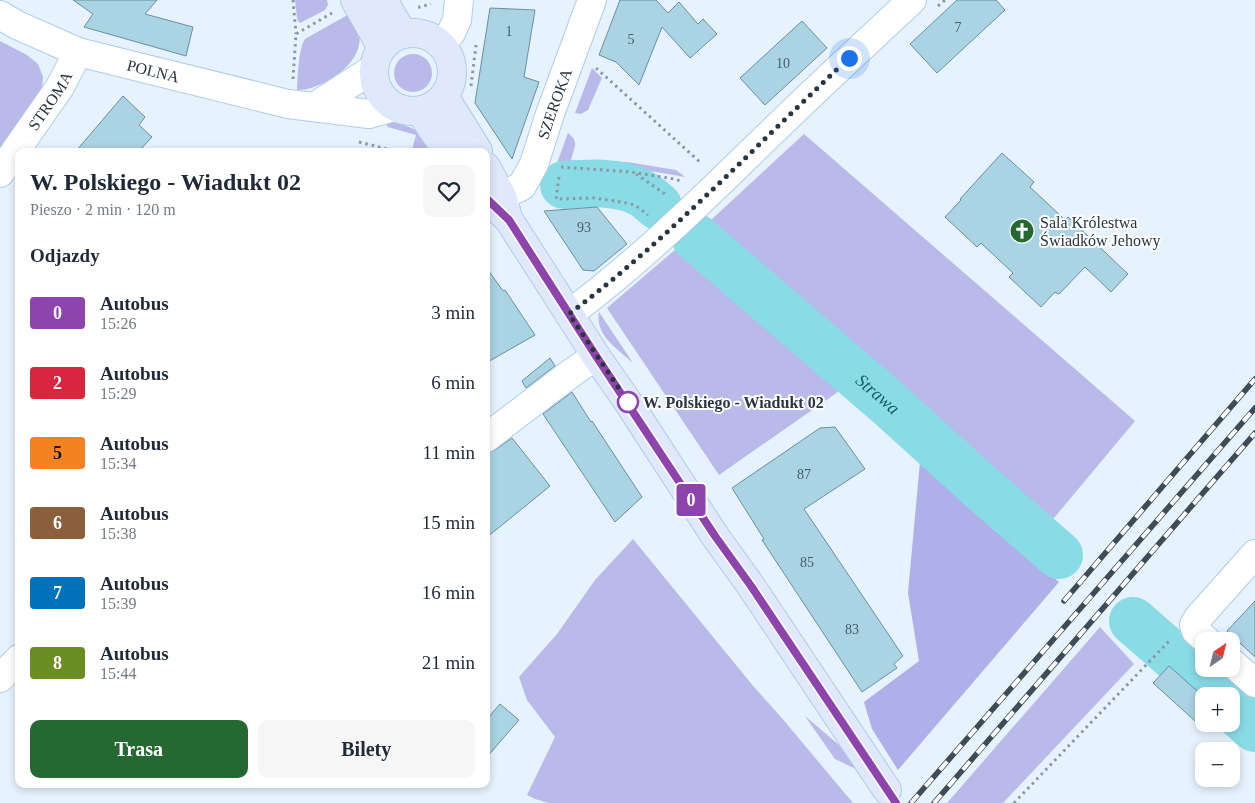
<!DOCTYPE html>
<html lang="pl">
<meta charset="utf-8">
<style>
body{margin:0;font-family:Georgia,serif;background:#f6f6f7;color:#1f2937;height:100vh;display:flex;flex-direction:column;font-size:19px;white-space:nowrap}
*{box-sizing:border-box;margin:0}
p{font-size:16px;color:#747a83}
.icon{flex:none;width:28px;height:28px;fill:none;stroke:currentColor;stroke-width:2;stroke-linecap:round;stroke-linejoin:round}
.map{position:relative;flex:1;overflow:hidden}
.panel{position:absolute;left:15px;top:148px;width:475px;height:640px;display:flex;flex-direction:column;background:#fff;border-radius:10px;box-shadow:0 2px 8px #0003}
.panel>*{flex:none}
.badge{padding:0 10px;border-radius:4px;font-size:18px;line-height:32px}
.needle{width:32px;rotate:35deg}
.tools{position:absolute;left:1195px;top:632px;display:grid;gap:10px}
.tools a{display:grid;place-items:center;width:45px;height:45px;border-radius:10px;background:#fff;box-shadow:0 2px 8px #0003;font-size:25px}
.you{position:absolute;width:25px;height:25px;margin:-12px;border:4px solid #fff;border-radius:50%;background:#1a73e8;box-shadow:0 0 0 8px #1a73e833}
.map>.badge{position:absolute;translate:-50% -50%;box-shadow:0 0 0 2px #fff}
h2{padding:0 15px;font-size:19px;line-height:45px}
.round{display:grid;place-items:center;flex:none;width:52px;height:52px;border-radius:10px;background:#f6f6f7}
.headline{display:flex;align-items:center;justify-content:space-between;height:85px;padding:0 15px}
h1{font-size:24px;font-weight:700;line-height:38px}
.primary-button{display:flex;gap:10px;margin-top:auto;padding:10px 15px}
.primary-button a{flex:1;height:58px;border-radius:10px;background:#266832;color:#fff;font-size:20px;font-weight:700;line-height:58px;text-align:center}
.primary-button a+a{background:#f6f6f7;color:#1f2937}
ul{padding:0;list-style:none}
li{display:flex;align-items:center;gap:15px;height:70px;padding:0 15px}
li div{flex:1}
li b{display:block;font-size:19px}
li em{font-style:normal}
li .badge{min-width:55px;font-weight:700;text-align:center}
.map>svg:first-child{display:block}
</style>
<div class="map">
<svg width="1255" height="803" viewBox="0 0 1255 803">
<rect width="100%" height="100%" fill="#e6f2fd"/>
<g fill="#b9baea">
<polygon points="295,0 327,0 328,5 325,10 300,23 298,21 297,18"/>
<path d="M 351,13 C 353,18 356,23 358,27 C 365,50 349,68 331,79 C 320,85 310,90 297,90 C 298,77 298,50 305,39 Z"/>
<polygon points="0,41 27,55 38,64 43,77 42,89 0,151"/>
<circle cx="413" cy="73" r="19"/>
<polygon points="592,68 602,78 588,110 581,114 575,113"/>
<path d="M 387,121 L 389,121 C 416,128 418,129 434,151 L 412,150 L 416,135 L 388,127 L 386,124 Z"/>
<path d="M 568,133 C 580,142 574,148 571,160 L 627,162 L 676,170 L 685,177 L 627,167 L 557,163 Z"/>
<polygon points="804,134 1135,421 1044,530 699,231"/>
<polygon points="683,243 845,387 719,475 607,308"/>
<path d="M 599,312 L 633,363 C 618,349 595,336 599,312 Z"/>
<polygon points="633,539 754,687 781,717 853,803 549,803 535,799 527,795 555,737 527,700 519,677 557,634 595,580"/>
<polygon points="1100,627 1134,664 1003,803 947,803"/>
<polygon points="805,716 839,745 856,769 835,759"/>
</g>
<polygon fill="#afb0e9" points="921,451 1025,551 1059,582 898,770 872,729 864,702 919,661 908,593"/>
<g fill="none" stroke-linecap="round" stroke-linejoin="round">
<g stroke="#89dbe6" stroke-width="48">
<path d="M 564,185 C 588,183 617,181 639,192 C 646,195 652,201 658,206"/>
<path id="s1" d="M 695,237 L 888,403 L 983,489 L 1059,555"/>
<polyline points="1133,621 1219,696"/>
<polyline points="1231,707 1255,728"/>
</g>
</g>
<g fill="#aad3e4" stroke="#6990a0">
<polygon points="73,0 157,0 145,14 193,27 186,56 84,27 93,14"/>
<polygon points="620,0 656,0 668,13 679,2 698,24 703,19 717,34 690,58 662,27 639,85 616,62 599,55"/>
<polygon points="957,0 996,0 1005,10 937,73 910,44"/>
<polygon points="490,8 535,10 524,77 539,82 512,159 475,103"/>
<polygon points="802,21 827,48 765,105 740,78"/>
<polygon points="123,96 145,117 139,125 152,137 139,151 76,151"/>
<polygon points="1002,153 1034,182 1030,187 1065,220 1068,217 1128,274 1111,292 1085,267 1059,294 1055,292 1041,307 1009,277 1013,273 981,243 977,247 945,217 961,200 960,199"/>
<polygon points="597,207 627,244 594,271 583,270 544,211"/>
<polygon points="486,267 503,291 505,290 535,335 486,363"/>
<polygon points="550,358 555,366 526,388 522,381"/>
<polygon points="572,392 591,422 592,421 642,497 615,522 543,414"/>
<polygon points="835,427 865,469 804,509 903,656 894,664 897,668 862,692 762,540 764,539 732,488 820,428"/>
<polygon points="512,438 550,486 486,538 486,453 495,450"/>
<polygon points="1255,601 1255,657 1227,631"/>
<polygon points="1169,666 1204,697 1204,729 1153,683"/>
<polygon points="500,704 519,720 486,758 486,720"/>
</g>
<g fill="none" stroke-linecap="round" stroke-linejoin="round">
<defs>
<g id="street">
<path id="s2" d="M 0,15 L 17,25 L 78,52 L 288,104 L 369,114 L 394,107"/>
<polyline points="440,44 451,33 457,20 459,0"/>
<polyline points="314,107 373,69"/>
<path id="s3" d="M 0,173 L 60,87 L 78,52"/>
<path id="s4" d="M 502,196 L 522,186 L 534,164 L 550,114 L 592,0"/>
<path d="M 569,314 C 643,259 708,194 774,130 C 819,86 866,43 912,0"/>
<polyline points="486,438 570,374 596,356"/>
<polyline points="1207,641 1196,631 1194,625 1198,618 1255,554"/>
<polyline points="1231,662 1255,683"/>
<polyline points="0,678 19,659"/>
</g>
<g id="secondary">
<polyline points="355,0 382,48"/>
<polyline points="383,0 403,34"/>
<circle cx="413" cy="72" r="39"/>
<polyline points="444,96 478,151"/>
<polyline points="420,111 447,151"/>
<polyline points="486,167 502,196 507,214"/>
<polyline points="486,198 509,220 596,356 628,402 715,536 751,586 887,790"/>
</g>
</defs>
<use href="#street" stroke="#afcde7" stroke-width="30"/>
<use href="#secondary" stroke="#afcde7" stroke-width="30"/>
<g stroke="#8b97a2" stroke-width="3" stroke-dasharray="2.5 4" stroke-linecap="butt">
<polyline points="293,0 296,34"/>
<polyline points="938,6 945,0"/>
<polyline points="418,7 420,7 431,4"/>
<polyline points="596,68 701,163"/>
<polyline points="293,79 296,34 332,13"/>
<polyline points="471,86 476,45"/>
<polyline points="359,142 395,151"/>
<polyline points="561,167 631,172 674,179 681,181"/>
<polyline points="636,174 668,196"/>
<polyline points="559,177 556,199 594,198 616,201 635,205 648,215"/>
<polyline points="1014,803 1171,639"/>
</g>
<use href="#street" stroke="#fff" stroke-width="28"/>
<use href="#secondary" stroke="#e0e9fb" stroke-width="28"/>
<defs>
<g id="rail">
<polyline points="1064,601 1255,379"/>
<polyline points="911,803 1255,408"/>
<polyline points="934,803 1255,433"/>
</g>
</defs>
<use href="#rail" stroke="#3f4b55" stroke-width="5.5"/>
<use href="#rail" stroke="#fdfdfd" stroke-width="4" stroke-dasharray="11" stroke-linecap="butt"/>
</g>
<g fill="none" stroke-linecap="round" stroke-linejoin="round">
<defs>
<polyline id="line" points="486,198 509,220 596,356 715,536 751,586 896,803"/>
</defs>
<use href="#line" stroke="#fff" stroke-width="11"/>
<use href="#line" stroke="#8e44ad" stroke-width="8"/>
<path stroke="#29353f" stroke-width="5" stroke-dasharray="0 9" d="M 628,402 L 569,314 C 670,238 757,144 849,58"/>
</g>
<defs>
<symbol id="church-disc" viewBox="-11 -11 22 22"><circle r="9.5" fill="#266832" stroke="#fdfdfd"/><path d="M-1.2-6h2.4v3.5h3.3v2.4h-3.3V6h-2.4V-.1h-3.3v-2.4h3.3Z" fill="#fff"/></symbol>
</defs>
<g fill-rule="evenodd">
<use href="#church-disc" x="1008" y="217" width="28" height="28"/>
</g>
<circle fill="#fff" stroke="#8e44ad" stroke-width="2.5" cx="628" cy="402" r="10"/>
<g text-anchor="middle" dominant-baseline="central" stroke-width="4" stroke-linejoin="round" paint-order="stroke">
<g font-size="14" fill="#495c68">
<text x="958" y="27">7</text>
<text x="509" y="31">1</text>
<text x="631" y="39">5</text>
<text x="783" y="63">10</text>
<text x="584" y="227">93</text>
<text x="804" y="474">87</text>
<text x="807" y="562">85</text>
<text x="852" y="629">83</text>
</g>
<g font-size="16" fill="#29353f" stroke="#fdfdfd">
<text stroke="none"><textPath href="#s2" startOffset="164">POLNA</textPath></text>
<text stroke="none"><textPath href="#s3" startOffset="88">STROMA</textPath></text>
<text stroke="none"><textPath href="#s4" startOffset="111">SZEROKA</textPath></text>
</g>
<g font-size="16" fill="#29353f" stroke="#fdfdfd" text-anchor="start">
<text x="1040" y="222">Sala Królestwa<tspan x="1040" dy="18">Świadków Jehowy</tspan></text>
</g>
<g font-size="16" font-weight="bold" fill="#29353f" stroke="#fdfdfd" text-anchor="start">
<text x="643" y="402">W. Polskiego - Wiadukt 02</text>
</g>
<g font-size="18" font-style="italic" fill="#1a5e66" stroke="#fdfdfd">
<text stroke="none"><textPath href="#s1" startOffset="241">Strawa</textPath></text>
</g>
</g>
</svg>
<div class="tools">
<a><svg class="needle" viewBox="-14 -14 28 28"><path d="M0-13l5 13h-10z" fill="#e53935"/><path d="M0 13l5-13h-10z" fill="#747a83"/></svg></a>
<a>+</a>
<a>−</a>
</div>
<div class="you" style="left:849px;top:58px"></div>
<b class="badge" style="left:691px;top:500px;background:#8e44ad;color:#fff">0</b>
<section class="panel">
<div class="headline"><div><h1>W. Polskiego - Wiadukt 02</h1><p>Pieszo · 2 min · 120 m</p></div><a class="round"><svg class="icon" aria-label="heart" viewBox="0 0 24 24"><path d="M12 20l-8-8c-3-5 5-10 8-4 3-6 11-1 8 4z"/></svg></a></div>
<h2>Odjazdy</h2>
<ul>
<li><span class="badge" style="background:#8e44ad;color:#fff">0</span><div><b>Autobus</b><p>15:26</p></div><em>3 min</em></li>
<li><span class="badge" style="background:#d7263d;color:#fff">2</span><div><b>Autobus</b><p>15:29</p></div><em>6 min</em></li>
<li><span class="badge" style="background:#f58220;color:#111">5</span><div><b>Autobus</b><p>15:34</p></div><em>11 min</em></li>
<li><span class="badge" style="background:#8b5e3c;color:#fff">6</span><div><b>Autobus</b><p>15:38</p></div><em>15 min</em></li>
<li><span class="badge" style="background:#0072bc;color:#fff">7</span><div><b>Autobus</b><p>15:39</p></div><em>16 min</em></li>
<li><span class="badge" style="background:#6b8e23;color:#fff">8</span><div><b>Autobus</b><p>15:44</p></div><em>21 min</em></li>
</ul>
<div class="primary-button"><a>Trasa</a><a>Bilety</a></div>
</section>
</div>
